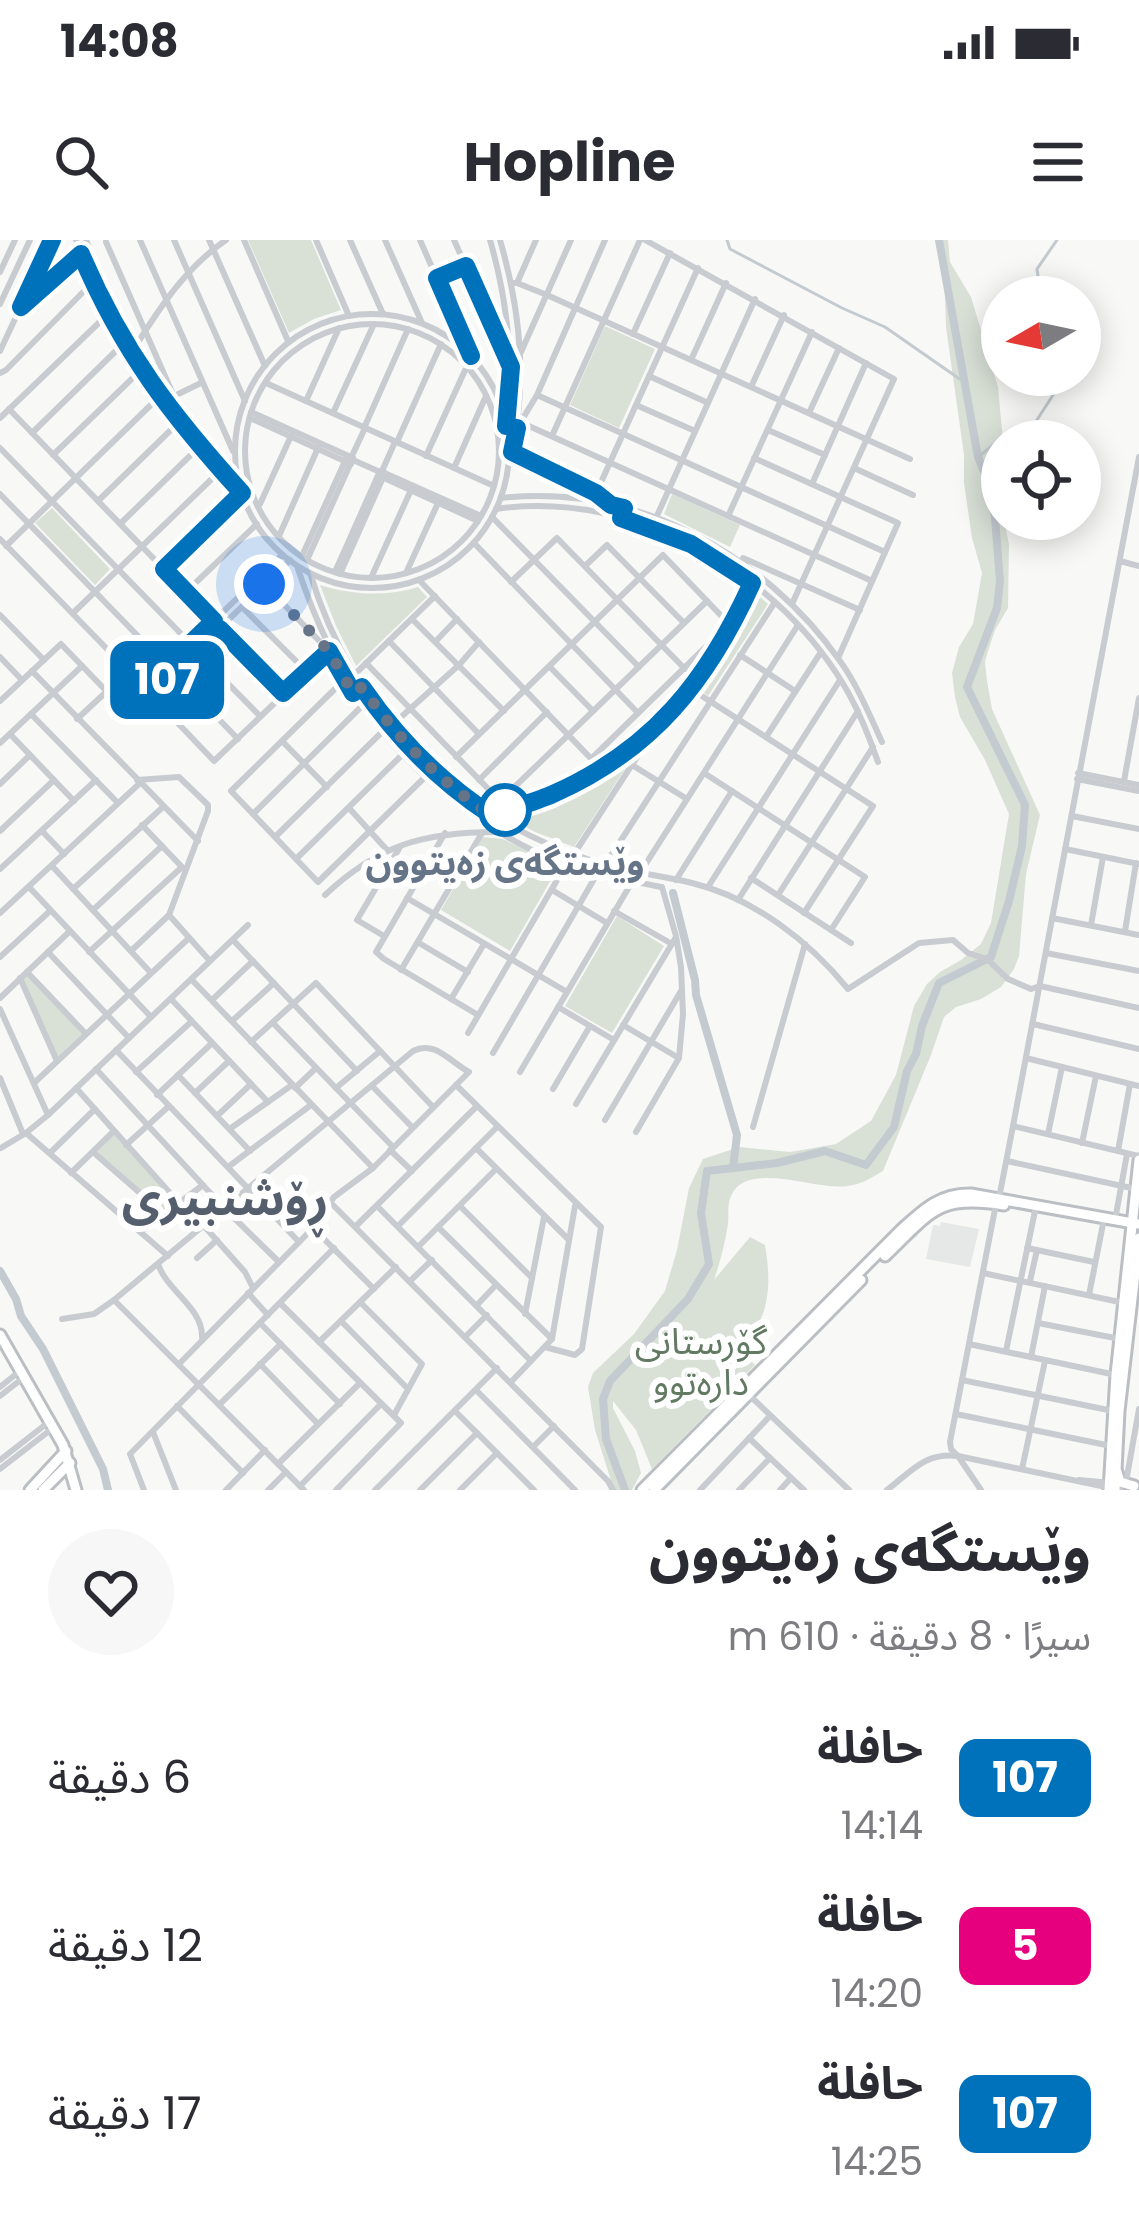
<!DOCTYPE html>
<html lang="ar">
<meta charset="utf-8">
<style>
body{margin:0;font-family:Poppins,"Noto Sans Arabic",sans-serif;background:#f7f7f7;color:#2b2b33;direction:rtl;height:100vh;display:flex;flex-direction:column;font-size:45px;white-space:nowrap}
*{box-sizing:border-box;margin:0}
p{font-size:39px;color:#7c7c81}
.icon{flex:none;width:66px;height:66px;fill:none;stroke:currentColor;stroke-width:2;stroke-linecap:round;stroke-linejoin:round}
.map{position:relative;height:1250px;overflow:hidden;direction:ltr}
.drawer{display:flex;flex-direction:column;background:#fff;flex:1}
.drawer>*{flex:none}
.badge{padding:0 24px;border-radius:18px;font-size:42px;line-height:78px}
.needle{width:78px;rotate:261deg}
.fabs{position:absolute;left:981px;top:36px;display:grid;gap:24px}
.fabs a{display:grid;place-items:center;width:120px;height:120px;border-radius:50%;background:#fff;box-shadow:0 6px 30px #0003;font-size:60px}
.you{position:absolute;width:60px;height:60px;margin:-30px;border:9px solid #fff;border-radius:50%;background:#1a73e8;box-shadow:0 0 0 18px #1a73e833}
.map>.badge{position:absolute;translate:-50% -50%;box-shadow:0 0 0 6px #fff}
.round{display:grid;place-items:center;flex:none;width:126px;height:126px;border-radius:63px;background:#f7f7f7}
.headline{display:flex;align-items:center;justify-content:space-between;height:204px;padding:0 48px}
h1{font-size:57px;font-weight:700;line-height:90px}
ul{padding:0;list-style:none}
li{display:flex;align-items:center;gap:36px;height:168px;padding:0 48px}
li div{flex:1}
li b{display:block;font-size:45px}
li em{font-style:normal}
li .badge{min-width:132px;font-weight:700;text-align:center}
.status{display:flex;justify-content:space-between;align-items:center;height:84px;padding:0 60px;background:#fff;direction:ltr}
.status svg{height:33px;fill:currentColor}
header{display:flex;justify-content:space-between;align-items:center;height:156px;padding:0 48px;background:#fff;font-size:54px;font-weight:700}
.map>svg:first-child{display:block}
</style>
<div class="status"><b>14:08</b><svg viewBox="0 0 49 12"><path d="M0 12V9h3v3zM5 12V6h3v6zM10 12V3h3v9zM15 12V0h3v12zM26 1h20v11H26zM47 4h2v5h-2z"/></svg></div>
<header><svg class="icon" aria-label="menu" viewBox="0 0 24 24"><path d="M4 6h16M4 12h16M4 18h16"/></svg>Hopline<svg class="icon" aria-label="search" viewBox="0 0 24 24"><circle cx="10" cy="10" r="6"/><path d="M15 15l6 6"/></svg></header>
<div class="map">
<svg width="1139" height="1250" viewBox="0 0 1139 1250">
<rect width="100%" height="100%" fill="#f8f8f6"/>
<polygon fill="#e6e7e7" points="941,982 979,989 970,1027 926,1019 933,985 940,986"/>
<g fill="#d9e1d7">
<polygon points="248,0 311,0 341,70 314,79 289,93"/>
<path d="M 943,0 L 948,0 L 950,22 L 971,57 L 998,147 L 1003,201 L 1002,279 L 1004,279 L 1009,305 L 1008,368 L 995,390 L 988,411 L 985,422 L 987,441 L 992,469 L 1040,575 L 1026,634 L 1019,716 L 1014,729 L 1001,747 L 981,759 L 956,767 L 944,777 L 931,815 L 883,931 C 871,938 862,944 848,946 C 816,951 747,919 731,956 C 727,965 729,974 728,984 C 725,1004 720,1022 714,1040 L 750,997 L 765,1005 C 772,1046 770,1080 739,1110 L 755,1125 L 652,1229 L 636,1190 L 613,1161 L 613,1168 L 635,1211 L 641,1233 L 632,1250 L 614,1250 L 595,1190 L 588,1147 L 593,1133 L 634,1094 L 665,1051 L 677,1010 L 689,948 L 703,919 L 739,907 L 790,912 L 836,904 L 871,881 L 896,835 L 914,766 L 927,744 L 940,732 L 961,720 L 981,704 L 991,683 L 1009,574 L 985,520 L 960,477 L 955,457 L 952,433 L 959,407 L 973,384 L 982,333 L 972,298 L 964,243 L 964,215 L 946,87 Z"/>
<polygon points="605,86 655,109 619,188 570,165"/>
<polygon points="672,254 740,285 730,307 664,274"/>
<polygon points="52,268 110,329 95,345 35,283"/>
<path d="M 320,345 C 353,355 385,357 418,347 L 427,357 L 356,426 L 336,386 Z"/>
<polygon points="753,351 768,364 708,456 698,448 732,396"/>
<polygon points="636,512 574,607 535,592 509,578 576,550"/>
<polygon points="483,597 503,599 559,626 510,711 441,670"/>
<polygon points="617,676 664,706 612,793 565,766"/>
<polygon points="27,734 82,794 57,817 22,739"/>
<polygon points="114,895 175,962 163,970 97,912"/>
</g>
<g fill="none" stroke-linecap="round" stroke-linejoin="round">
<g stroke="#c3cad0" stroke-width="3">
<polyline points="727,0 730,9 842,68 885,87 964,142"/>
<polyline points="1041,57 1037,29 1057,0"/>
<polyline points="978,217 1003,197 1033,186 1066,135"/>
</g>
<g stroke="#c3cad0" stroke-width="8">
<polyline points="673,653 695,740 696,755 737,895 733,928"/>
<polyline points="0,1031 16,1059 21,1076 43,1109 103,1229 108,1250"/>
<polyline points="625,1250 606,1199 603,1159 610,1141 688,1059 709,1024 701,973 707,931 777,923 825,911 866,925 894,887 907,831 916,814 922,786 939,743 991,717 1009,661 1022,606 1025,565 967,447 997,368 1000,341 993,253 978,217 939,0"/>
</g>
<defs>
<g id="major">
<path d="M 885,1016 C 931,972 937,954 1004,965"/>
<polyline points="0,1095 63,1205 76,1250"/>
<polyline points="1117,1232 1120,1242 1134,1246"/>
<polyline points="30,1250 66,1211"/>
<polyline points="43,1250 70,1223"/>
<path d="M 642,1250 L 901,990 C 923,970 940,953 971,954 L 1139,984"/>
<polyline points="654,1250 861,1040"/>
<polyline points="1109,1250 1116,1135 1139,920"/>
<polyline points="1115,1250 1119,1171 1139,998"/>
</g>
</defs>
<use href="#major" stroke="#bbbec2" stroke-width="15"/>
<g stroke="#c8cbcf" stroke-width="6">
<path d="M 76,0 C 110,99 173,177 242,253 L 164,330"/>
<path d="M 86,0 C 121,88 172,162 235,232"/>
<polyline points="140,0 233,211"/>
<polyline points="174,0 245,161"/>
<polyline points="209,0 265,126"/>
<polyline points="244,0 288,101"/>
<polyline points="316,0 349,76"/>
<polyline points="350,0 383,74"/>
<polyline points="385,0 422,83"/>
<polyline points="420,0 469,112"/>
<polyline points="454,0 509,123"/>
<path d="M 490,0 C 507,59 514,119 507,180"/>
<path d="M 500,0 C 520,69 528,144 511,214"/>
<polyline points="645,0 894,139 792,364"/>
<polyline points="106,2 172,152"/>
<polyline points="0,32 15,0"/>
<polyline points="437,38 466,26"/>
<polyline points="511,43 517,43 547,55 910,219"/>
<polyline points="517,43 536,0"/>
<polyline points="0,64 30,0"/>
<polyline points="24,64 81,14"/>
<circle cx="372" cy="211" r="137"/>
<circle cx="372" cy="211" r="127"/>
<polyline points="633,94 670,13"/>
<path d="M 137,104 C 162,64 187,27 226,0"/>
<polyline points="0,111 52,0"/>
<polyline points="521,112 571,0"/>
<polyline points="691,120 726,43"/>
<polyline points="0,133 6,130 93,42"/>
<polyline points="649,136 706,162"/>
<polyline points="266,143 494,246"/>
<polyline points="751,147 784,75"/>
<polyline points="537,155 885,312"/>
<polyline points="172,157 201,143"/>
<polyline points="306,161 339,88"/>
<polyline points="636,165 695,191"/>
<polyline points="9,169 214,381"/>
<polyline points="251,172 353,218 307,320"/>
<polyline points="333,173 374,84"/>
<polyline points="809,173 839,108"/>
<polyline points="0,178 108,74"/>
<polyline points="250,178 351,224"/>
<polyline points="520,182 872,341"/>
<polyline points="507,186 517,188 537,155 605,0"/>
<polyline points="364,188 408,89"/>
<polyline points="768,190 825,215"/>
<polyline points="32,193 124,103"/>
<polyline points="552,196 640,0"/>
<polyline points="397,202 441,104"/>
<polyline points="0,208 190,403"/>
<polyline points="512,212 596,252 609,263"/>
<polyline points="53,215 141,130"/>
<polyline points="426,216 467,126"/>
<polyline points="351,218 365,188"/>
<polyline points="754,218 898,283 838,418"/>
<polyline points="353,220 380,232"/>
<polyline points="454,228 486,156"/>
<polyline points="854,228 913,255"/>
<polyline points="382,231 395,202"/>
<polyline points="382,237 478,281"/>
<polyline points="812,244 866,123"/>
<polyline points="0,254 167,426"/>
<path d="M 501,258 C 635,243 764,313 840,421 C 858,446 869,474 882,502"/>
<polyline points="593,260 698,28"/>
<polyline points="98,261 179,182"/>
<polyline points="260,264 291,196"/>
<path d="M 496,269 C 636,249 782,334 849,454 C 861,476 870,499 878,522"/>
<polyline points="729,274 812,92"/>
<polyline points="492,277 639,427"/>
<polyline points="656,278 755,59"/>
<polyline points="120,284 199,207"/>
<polyline points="279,296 318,208"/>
<polyline points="0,299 144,447"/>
<polyline points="474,303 638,473"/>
<polyline points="6,306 159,157"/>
<polyline points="282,315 144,448 137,456 139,462 151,455 290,320"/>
<polyline points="302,316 346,219"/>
<polyline points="743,318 860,370"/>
<polyline points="1120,321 1139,326"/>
<polyline points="585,326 607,305 684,383"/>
<path d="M 298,329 C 332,431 382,512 472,574 C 492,588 514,602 536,612 C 576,629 619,639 661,647"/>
<polyline points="335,332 380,231 481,276"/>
<path d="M 310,333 C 353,474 453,576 593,621 C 625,632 659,635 692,643 C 754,658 809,701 848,749 L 919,703 L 953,700 L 968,713 L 987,719 L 1008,739 L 1031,749 L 1040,746 L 1139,768"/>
<polyline points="406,333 438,263"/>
<polyline points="340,334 385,233"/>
<polyline points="371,338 411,250"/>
<polyline points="419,340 601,529"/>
<polyline points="511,342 557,298 685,429"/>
<polyline points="186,352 257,284"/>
<polyline points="242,367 307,432"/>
<polyline points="73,373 221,230"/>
<polyline points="0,375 44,420"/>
<polyline points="412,379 504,471"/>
<polyline points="220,389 283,453"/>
<polyline points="389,401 478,493"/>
<polyline points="436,401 457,379"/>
<polyline points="196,411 260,476"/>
<polyline points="740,415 795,451"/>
<polyline points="0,417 22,440"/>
<polyline points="366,423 500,561 504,571"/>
<polyline points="550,427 593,471"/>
<polyline points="32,431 198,601"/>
<polyline points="174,433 238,499"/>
<polyline points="354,435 435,356"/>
<polyline points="345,439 231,551 318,642 424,538"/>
<polyline points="691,449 873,566 804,673"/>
<polyline points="151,455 214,521 329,411 264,344"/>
<polyline points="0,461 61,404 114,459"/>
<polyline points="31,474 118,563"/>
<polyline points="77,479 105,453"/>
<polyline points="391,486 459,425 479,402"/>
<polyline points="10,494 74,561"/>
<polyline points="766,497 821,412"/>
<polyline points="283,502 327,547"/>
<polyline points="0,503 82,426"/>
<polyline points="456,517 663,315 732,387 719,394 592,518"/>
<polyline points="632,525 687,559"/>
<polyline points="704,533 865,637 831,690"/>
<polyline points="1078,533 1139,545"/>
<polyline points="1077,539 1139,551"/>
<polyline points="479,540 547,472"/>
<polyline points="1124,541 1139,458"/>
<polyline points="0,544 30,515"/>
<polyline points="500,561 707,361"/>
<polyline points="349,568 387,610"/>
<polyline points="253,574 361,467"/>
<path d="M 492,575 C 513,568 534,563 554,554 C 653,510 708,439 752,343"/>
<polyline points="1072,576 1139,589"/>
<polyline points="142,585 181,626"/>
<polyline points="0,591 54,540"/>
<polyline points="42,591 64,614"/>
<polyline points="445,593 376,712 384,719 478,775"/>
<polyline points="275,597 382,492"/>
<polyline points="1065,609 1139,624"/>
<polyline points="574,614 650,497"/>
<polyline points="296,619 402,515"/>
<polyline points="605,625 775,362"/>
<polyline points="52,626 151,733"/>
<polyline points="0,629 96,540"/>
<polyline points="640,633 798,385"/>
<polyline points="751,638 851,703"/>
<polyline points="676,640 732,551"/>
<polyline points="29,647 151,777"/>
<polyline points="708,647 840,440"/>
<polyline points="73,649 163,567"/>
<polyline points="552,650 607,683"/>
<path d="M 325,655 C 378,605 424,592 496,592"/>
<polyline points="778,655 873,507"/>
<polyline points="407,658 567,752"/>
<polyline points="738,660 858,471"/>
<polyline points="93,670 162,606"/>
<polyline points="614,671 672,704"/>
<polyline points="0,673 140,543"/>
<polyline points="169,675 210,721"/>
<polyline points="1052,678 1139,695"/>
<polyline points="1091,685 1103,617"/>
<polyline points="1125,691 1136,623"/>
<polyline points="384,696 357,680 400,607"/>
<polyline points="233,700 357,831"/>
<polyline points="419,703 468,732"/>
<polyline points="131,711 169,675 208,571 208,565 179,537 137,540"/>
<polyline points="48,712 129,798"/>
<polyline points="89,712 182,627"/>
<polyline points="1046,713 1139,731"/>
<polyline points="0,717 50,671"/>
<polyline points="401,730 482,593"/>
<polyline points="27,732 86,794"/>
<polyline points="20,738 57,821"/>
<polyline points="192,740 373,928"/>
<polyline points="0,758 70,691"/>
<polyline points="451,759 484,704"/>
<polyline points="172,760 268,862"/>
<polyline points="212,760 253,721"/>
<polyline points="558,767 614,800"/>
<polyline points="0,769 48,875"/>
<polyline points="232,781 274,743"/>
<polyline points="273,783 393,907"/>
<polyline points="1033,784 1139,809"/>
<polyline points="623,785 677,817"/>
<polyline points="468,793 567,623"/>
<polyline points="251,802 316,743 433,867"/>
<polyline points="116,810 299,1002"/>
<polyline points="493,813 597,634"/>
<polyline points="1026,818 1139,846"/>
<polyline points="96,829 225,969 279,1022"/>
<polyline points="136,832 191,782"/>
<polyline points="520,832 632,642"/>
<polyline points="178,835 250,911"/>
<polyline points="0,838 23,894"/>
<polyline points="34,843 189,698"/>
<polyline points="456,845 601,987 582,1109 575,1115 545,1107"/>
<polyline points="373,847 412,887"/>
<polyline points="76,848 179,963"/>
<polyline points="295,848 316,828"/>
<polyline points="336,848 379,812"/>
<polyline points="553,849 590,786"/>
<polyline points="195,853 229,821"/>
<polyline points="157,855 211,804"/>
<polyline points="576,864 676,697"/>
<polyline points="217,876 251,844"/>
<polyline points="605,880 681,751"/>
<polyline points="1013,886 1139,916"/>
<polyline points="753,887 805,704"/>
<polyline points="231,888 292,845"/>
<polyline points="636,892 679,818 683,774 681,727 676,696 662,647"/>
<polyline points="26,893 168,1016"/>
<polyline points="1048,894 1062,827"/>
<polyline points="1082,903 1096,836"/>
<polyline points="126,905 168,867"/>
<polyline points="1,908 26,893 48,875 248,685"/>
<polyline points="476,908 567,998"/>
<polyline points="390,910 412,931"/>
<polyline points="1118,911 1130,844"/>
<polyline points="93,912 164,974"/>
<polyline points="50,913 95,869"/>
<polyline points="1007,921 1136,949"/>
<polyline points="228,927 311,865"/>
<polyline points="71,933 114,891"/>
<polyline points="332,964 608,1241 613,1250"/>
<polyline points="377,966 531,1121"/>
<polyline points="460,966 532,1038"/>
<polyline points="1115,980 1127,914"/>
<polyline points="204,986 245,1032 253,1048"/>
<polyline points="356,986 477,866"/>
<polyline points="398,986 497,887"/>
<polyline points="438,987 552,1099"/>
<polyline points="313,988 374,1049"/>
<polyline points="140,992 203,945"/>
<polyline points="418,1007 496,929"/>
<polyline points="1027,1008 1094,1022"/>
<polyline points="197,1018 217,1000"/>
<path d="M 158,1024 C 167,1051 203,1068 202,1097"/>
<polyline points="983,1033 1124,1063"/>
<polyline points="410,1041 432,1020"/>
<polyline points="1030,1041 1037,1010"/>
<polyline points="248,1053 268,1075"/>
<polyline points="1089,1055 1103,984"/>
<polyline points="114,1060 304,1250"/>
<polyline points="360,1062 422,1124 394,1175"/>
<polyline points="280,1063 401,1183 336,1250"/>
<polyline points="477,1065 496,1045"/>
<polyline points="525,1074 544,977"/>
<path d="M 62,1079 L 94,1074 L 114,1060 L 413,811 C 435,800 449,821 469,832 L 373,928 L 334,957 L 313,988 L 180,1123"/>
<polyline points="341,1081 408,1149"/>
<polyline points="260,1083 340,1164"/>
<polyline points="1038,1083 1120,1099"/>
<polyline points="466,1096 487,1075"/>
<polyline points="319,1102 396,1027"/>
<polyline points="969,1104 1116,1135"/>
<polyline points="1006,1111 1035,971"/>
<polyline points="1031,1117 1045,1046"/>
<polyline points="260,1124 318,1184"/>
<polyline points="962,1140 1113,1171"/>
<polyline points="511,1142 552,1099 575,966"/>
<polyline points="0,1147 20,1131"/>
<polyline points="476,1150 575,1250"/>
<polyline points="748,1154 849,1250"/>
<polyline points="0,1156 23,1138"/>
<polyline points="220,1164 281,1104"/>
<polyline points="177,1166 243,1233"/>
<polyline points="456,1172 534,1250"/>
<polyline points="956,1174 1111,1206"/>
<polyline points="153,1192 176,1250"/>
<polyline points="749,1198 804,1250"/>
<polyline points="533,1207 554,1186"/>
<polyline points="0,1220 50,1181"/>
<polyline points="278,1224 360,1143"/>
<polyline points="0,1229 53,1188"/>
<polyline points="1022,1229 1045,1121"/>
<polyline points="1079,1240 1111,1243"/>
<polyline points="1126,1242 1139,1169"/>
<polyline points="300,1246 381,1164"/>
<polyline points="144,1250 130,1214 334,1008"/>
<polyline points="226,1250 265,1210"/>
<polyline points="268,1250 286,1232"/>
<polyline points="375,1250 497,1128"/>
<polyline points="420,1250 477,1193"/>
<polyline points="460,1250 497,1213"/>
<polyline points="700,1250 770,1176"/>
<polyline points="739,1250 770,1218"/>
<polyline points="780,1250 791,1238"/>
<path d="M 887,1250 C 912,1231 925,1212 958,1216 L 981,1250"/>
<polyline points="1120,1250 958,1216 951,1209 950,1202 996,964 1000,953 1013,886 1139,217"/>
</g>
<use href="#major" stroke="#fff" stroke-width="9"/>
</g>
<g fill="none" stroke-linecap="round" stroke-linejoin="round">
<defs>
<path id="line" d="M 52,0 L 21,67 L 81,14 C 122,111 172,176 242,253 L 164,329 L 214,381 L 144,448 L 137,456 L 140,462 L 151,455 L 220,389 L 283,453 L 329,411 L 353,453 L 362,447 C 397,498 439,541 491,575 C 512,568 533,563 553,554 C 653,510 708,440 752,343 L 691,304 L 621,278 L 624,268 L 611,265 L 596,253 L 512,212 L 517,188 L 506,186 L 511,127 L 466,26 L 437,38 L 471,116"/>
</defs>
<use href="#line" stroke="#fff" stroke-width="27"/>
<use href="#line" stroke="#0072bc" stroke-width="18"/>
<path stroke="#667488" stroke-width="12" stroke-dasharray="0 21.6" d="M 264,344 L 329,411 L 353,453 L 362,447 C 397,498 439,541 491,575 L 505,570"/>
</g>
<circle fill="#fff" stroke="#0072bc" stroke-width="6" cx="505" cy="570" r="24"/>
<g text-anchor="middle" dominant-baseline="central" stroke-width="12" stroke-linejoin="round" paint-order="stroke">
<g font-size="36" font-weight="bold" fill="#667488" stroke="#fff">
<text x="505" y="622">وێستگەی زەیتوون</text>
</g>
<g font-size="36" fill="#637a62" stroke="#fff">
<text x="701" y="1101">گۆڕستانی<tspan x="701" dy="41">دارەتوو</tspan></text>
</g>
<g font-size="48" font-weight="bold" fill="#555e6c" stroke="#fff">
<text x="225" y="958">ڕۆشنبیری</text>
</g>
</g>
</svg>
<div class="fabs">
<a><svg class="needle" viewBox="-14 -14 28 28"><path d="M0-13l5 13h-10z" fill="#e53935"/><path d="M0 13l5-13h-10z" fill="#7c7c81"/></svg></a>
<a><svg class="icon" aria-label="locate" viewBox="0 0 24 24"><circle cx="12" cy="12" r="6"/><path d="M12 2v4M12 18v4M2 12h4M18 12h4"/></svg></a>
</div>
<div class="you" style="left:264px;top:344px"></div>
<b class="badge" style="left:167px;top:440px;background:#0072bc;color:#fff">107</b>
</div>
<section class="drawer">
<div class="headline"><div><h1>وێستگەی زەیتوون</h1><p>سيرًا · 8 دقيقة · 610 m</p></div><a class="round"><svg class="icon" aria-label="heart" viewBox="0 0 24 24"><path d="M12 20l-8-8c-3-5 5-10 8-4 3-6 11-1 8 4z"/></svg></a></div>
<ul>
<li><span class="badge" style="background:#0072bc;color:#fff">107</span><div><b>حافلة</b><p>14:14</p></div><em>6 دقيقة</em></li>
<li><span class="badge" style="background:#e6007e;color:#fff">5</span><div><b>حافلة</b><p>14:20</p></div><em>12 دقيقة</em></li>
<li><span class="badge" style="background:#0072bc;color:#fff">107</span><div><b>حافلة</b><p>14:25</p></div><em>17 دقيقة</em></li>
</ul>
</section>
